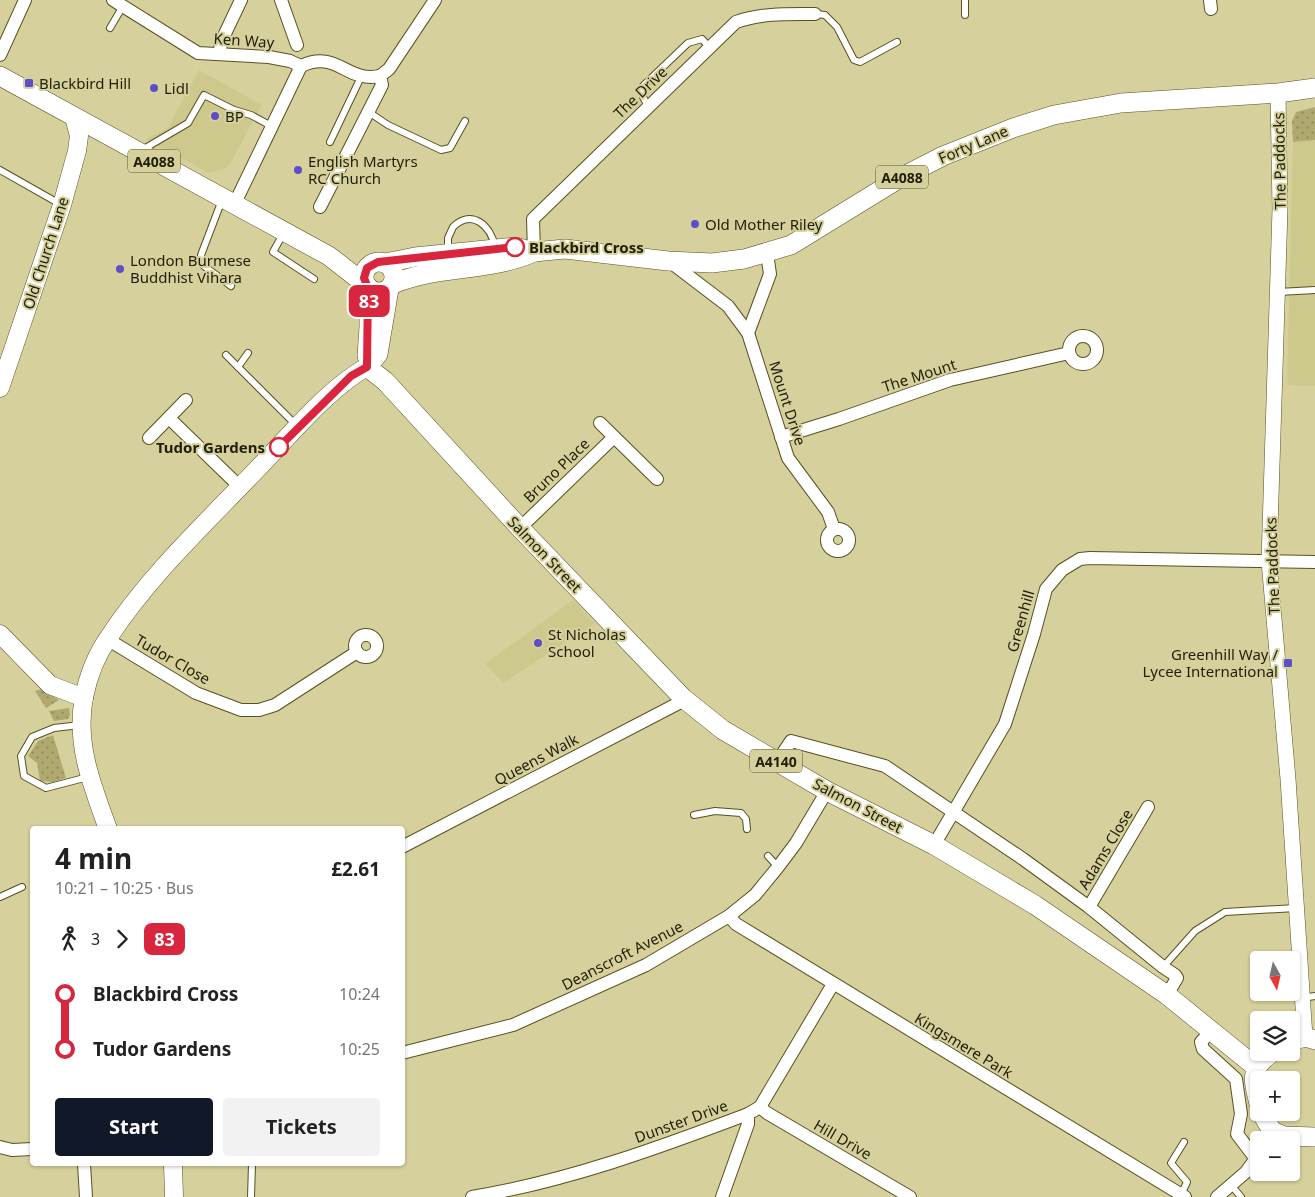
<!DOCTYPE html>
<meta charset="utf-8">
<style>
body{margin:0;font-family:"Noto Sans",sans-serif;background:#f2f2f2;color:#222;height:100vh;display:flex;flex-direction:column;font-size:19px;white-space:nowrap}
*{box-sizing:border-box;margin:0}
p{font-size:16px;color:#767676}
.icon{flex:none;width:28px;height:28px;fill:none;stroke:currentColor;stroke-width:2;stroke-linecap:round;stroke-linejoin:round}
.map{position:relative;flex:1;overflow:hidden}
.panel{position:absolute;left:30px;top:826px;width:375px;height:340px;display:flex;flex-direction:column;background:#fff;border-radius:5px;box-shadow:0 1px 4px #0004}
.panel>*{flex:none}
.badge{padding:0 10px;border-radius:8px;font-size:18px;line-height:32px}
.needle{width:32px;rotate:172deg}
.buttons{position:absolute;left:1250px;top:951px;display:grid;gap:10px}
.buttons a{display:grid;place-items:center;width:50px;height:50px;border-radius:5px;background:#fff;box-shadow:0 1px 4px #0004;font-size:25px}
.map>.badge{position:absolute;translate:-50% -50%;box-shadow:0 0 0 2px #fff}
.legs{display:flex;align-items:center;gap:8px;height:55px;padding:0 25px;font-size:16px}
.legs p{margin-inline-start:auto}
.overview{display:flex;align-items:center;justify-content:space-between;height:85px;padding:0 25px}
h1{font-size:28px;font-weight:700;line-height:38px}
.action{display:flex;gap:10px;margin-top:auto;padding:10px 25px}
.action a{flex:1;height:58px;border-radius:5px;background:#111827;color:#fff;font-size:20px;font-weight:700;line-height:58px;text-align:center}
.action a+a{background:#f2f2f2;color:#222}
ul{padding:0 25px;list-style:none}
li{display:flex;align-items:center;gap:18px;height:55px;font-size:19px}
li i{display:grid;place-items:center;width:8px;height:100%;margin:0 6px;background:currentColor}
li i::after{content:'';width:12px;height:12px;margin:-6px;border:4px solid;border-radius:50%;background:#fff}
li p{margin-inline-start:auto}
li:first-child i{background:linear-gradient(#0000 50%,currentColor 0)}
li:last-child i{background:linear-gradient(currentColor 50%,#0000 0)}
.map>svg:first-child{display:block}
</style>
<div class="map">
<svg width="1315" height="1197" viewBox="0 0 1315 1197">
<defs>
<pattern id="grass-dots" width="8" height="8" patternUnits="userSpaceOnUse" patternTransform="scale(1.25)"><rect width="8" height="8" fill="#afa970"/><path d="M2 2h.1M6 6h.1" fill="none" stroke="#8e895a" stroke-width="1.8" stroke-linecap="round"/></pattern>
</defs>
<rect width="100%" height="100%" fill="#d6d19c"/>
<g fill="#cdc88b">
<polygon points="199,70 262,105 228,167 209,173 146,139 167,129"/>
<polygon points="1315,140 1315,386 1287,385 1293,142"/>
<polygon points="573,600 595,623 503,683 485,664"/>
</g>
<g fill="url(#grass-dots)">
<polygon points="1315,107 1315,140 1293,142 1292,121 1296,112"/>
<polygon points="42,689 59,700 46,708 35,691"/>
<polygon points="69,708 70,715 68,719 54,721 49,711"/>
<polygon points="53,735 66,778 53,782 40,781 37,763 28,756 38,741"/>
</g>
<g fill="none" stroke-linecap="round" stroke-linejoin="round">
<defs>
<g id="service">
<polyline points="965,0 965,15"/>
<polyline points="815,14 825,15 837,27 854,60 860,62 897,42"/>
<polyline points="110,28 123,6"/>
<polyline points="648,106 643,97 643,86 688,43 702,39 709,47"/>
<polyline points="367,111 388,125 441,150 450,148 465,121"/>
<polyline points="330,142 361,77"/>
<polyline points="142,150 188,123 204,95 234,110 251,115 273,127"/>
<polyline points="0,170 60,204"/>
<polyline points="222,200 201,255 204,266 231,286"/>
<polyline points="283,234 273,252 314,279"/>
<path d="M 448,253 L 448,238 L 453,227 C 472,208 491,226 495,247"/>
<polyline points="1278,292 1315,290"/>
<polyline points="226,355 297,426"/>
<polyline points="238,367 248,353"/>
<polyline points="80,725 54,728 32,737 21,756 24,776 46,788 88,777"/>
<polyline points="694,815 715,811 741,813 746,819 747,829"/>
<polyline points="768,856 778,867"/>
<polyline points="0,897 22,887"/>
<polyline points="1163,967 1195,931 1225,912 1296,908"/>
<polyline points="1302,998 1315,996"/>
<polyline points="1231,1185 1241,1197"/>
<polyline points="1181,1195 1187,1182 1171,1163 1184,1142"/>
<polyline points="251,1197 252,1164"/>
</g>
<g id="minor">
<path d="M 113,0 L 198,53 L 269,57 L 290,61 L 301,66 C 337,49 346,83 380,76"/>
<polyline points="281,0 297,45"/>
<polyline points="1210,0 1211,9"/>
<polyline points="219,54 222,40 241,0"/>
<polyline points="0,55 25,0"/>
<polyline points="234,205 301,66"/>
<polyline points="320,207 382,85 380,76 389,69 435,0"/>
<path d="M 534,252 L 533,219 L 736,22 C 761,13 788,14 815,14"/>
<polyline points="669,261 728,306 748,333 788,458 828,512 834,529"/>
<polyline points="748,333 770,274 767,253"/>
<circle cx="1083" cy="350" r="14"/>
<polyline points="169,418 240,487"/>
<polyline points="600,423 657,479"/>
<polyline points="781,437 839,419 950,380 1069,353"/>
<polyline points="149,438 186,400"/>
<polyline points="520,528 614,437"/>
<circle cx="838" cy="540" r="11"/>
<circle cx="366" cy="646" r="11"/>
<polyline points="107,639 196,693 241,710 259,710 275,705 357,652"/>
<polyline points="777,762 791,741 885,766 1023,859 1089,907 1163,967 1175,975 1177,978 1167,995"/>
<polyline points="934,845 1005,724 1034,634 1046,589 1062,570 1080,559 1090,558 1315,562"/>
<polyline points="402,847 677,704 683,698"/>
<polyline points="1089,907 1148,807"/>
<polyline points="729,916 736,924 1185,1197"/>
<polyline points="1211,1031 1201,1042 1203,1049 1236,1079 1241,1114 1237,1134 1256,1159"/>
<polyline points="402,1053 513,1025 646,965 729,916 755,895 778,867 796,843 827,791"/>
<polyline points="760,1107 767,1113 910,1197"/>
<polyline points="0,1147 12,1150 32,1149"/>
<polyline points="84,1164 86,1197"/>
<path d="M 472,1197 C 568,1181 658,1148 748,1114 L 760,1107 L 833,984"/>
<polyline points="722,1197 748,1124 748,1114"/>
<polyline points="1217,1197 1246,1172 1259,1154"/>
</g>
<polyline id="tertiary" points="1278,93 1280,209 1269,561 1288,779 1305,1037"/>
<g id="secondary">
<polyline points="0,388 62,205 77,151 79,136 74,117"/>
<polyline points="0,634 50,685 84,698"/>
<path d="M 108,829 C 92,785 75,744 84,697 C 88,677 97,654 109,637 C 151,573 209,520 262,464 C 291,434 330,387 367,367"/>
<polyline points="173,1164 174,1197"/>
</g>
<g id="primary">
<polyline points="0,76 329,256 365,284"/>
<circle cx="379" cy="277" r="15"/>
<polyline points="385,263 415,257 515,247 534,252 565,249 668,261 712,263 744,259 791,245 900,178 943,156 1013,128 1054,115 1121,103 1278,93 1315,88"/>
<path d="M 393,284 C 438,265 490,272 534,252"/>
<polyline points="367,356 369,327 369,288"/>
<polyline points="367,367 385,381 520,528 683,698 723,730 827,791 934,845 1035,905 1167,995 1256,1067"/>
<polyline points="367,367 378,354 389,289"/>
<polyline points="1291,1041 1305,1037 1315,1040"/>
<path d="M 1259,1104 C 1253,1079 1249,1068 1273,1052"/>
<polyline points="1261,1112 1272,1131 1284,1136 1315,1137"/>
</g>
</defs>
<use href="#service" stroke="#575120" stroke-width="8"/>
<use href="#minor" stroke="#575120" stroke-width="14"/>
<use href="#tertiary" stroke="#575120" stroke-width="16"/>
<use href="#secondary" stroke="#575120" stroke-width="19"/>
<use href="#primary" stroke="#575120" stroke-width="20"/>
<use href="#service" stroke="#fff" stroke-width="6"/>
<use href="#minor" stroke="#fff" stroke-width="12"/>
<use href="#tertiary" stroke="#fff" stroke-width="15"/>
<use href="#secondary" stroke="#fff" stroke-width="18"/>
<use href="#primary" stroke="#fff" stroke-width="19"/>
</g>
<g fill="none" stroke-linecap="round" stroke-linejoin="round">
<defs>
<polyline id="line-1" points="279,447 351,376 367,367 368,288 364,278 367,268 378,262 515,247"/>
</defs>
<use href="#line-1" stroke="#fff" stroke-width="11"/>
<use href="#line-1" stroke="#d7263d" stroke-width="8"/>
</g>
<g fill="#5d4fc8" stroke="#d6d19c" stroke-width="2">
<rect x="24" y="78" width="10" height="10" rx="2.5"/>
<circle cx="154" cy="88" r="5"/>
<circle cx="215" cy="116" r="5"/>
<circle cx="298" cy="170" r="5"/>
<circle cx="695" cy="224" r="5"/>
<circle cx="120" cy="269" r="5"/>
<circle cx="538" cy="643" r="5"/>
<rect x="1283" y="658" width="10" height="10" rx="2.5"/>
</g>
<g fill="#fff" stroke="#d7263d" stroke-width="2.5">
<circle cx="515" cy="247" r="9"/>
<circle cx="279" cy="447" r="9"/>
</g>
<g text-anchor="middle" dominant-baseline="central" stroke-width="4" stroke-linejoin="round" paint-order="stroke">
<g fill="#d6d19c" stroke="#575435" stroke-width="1">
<rect x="128" y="149.5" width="52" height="23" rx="4"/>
<rect x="876" y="165.5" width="52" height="23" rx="4"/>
<rect x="750" y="749.5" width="52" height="23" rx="4"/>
</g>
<g font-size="14" font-weight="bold" fill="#201e09">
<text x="154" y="161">A4088</text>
<text x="902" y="177">A4088</text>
<text x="776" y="761">A4140</text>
</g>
<g font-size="15" fill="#201e09" stroke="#d6d19c">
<text transform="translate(244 40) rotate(4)">Ken Way</text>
<text transform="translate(640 92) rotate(-44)">The Drive</text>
<text transform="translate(973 144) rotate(-23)">Forty Lane</text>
<text transform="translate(1279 161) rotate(-91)">The Paddocks</text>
<text transform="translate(45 253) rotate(-72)">Old Church Lane</text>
<text transform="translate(919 375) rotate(-18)">The Mount</text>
<text transform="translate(788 403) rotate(72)">Mount Drive</text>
<text transform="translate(556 470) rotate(-44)">Bruno Place</text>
<text transform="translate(545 554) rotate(46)">Salmon Street</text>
<text transform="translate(1272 566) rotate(-92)">The Paddocks</text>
<text transform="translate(1020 621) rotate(-74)">Greenhill</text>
<text transform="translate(173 659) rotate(30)">Tudor Close</text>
<text transform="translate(536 759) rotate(-28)">Queens Walk</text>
<text transform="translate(858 805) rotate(28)">Salmon Street</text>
<text transform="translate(1105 849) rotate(-59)">Adams Close</text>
<text transform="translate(622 955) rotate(-27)">Deanscroft Avenue</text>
<text transform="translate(964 1045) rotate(31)">Kingsmere Park</text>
<text transform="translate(681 1121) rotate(-20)">Dunster Drive</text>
<text transform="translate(843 1139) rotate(30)">Hill Drive</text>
</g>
<g font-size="15" fill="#201e09" stroke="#d6d19c" text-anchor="start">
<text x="39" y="83">Blackbird Hill</text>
<text x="164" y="88">Lidl</text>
<text x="225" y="116">BP</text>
<text x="308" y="161">English Martyrs<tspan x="308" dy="17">RC Church</tspan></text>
<text x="705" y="224">Old Mother Riley</text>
<text x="130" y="260">London Burmese<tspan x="130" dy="17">Buddhist Vihara</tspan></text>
<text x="548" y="634">St Nicholas<tspan x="548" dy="17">School</tspan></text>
<text x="1278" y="654" text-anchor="end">Greenhill Way /<tspan x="1278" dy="17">Lycee International</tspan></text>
</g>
<g font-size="15" font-weight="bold" fill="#201e09" stroke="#d6d19c" text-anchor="start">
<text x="529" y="247">Blackbird Cross</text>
<text x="265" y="447" text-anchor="end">Tudor Gardens</text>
</g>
</g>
</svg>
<div class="buttons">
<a><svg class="needle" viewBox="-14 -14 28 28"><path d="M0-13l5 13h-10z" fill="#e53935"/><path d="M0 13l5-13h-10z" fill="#767676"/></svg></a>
<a><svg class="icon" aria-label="layers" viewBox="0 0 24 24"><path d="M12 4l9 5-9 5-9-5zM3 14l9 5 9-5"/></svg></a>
<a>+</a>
<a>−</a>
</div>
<b class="badge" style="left:369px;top:301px;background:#d7263d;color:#fff">83</b>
<section class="panel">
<div class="overview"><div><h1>4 min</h1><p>10:21 – 10:25 · Bus</p></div><b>£2.61</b></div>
<div class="legs"><svg class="icon" aria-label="walk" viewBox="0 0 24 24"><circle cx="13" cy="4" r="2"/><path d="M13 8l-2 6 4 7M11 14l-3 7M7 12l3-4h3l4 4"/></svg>3<svg class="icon" aria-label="forward" viewBox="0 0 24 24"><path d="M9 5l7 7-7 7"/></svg><b class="badge" style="background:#d7263d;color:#fff">83</b></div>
<ul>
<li><i style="color:#d7263d"></i><b>Blackbird Cross</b><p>10:24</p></li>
<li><i style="color:#d7263d"></i><b>Tudor Gardens</b><p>10:25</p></li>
</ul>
<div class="action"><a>Start</a><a>Tickets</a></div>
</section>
</div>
